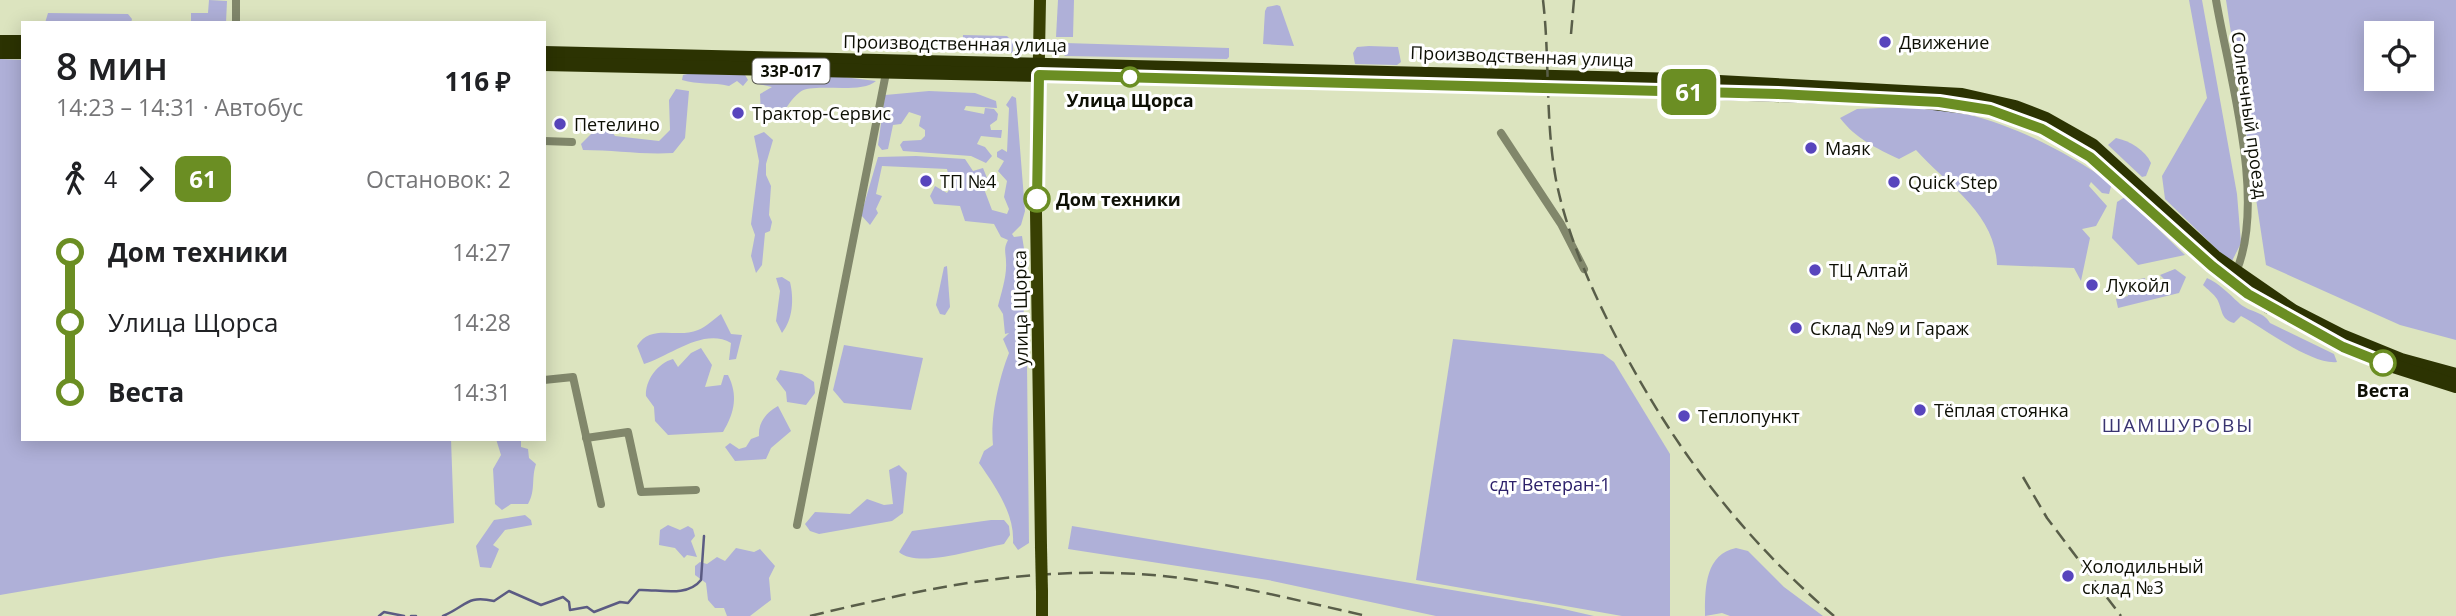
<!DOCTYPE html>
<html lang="ru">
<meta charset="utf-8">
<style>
body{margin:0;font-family:"Open Sans",sans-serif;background:#f2f2f2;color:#202124;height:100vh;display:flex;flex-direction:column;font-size:26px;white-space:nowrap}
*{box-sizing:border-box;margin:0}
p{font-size:23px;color:#757577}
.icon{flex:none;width:38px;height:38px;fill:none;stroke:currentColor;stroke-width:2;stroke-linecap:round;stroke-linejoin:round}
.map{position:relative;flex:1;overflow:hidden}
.side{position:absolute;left:21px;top:21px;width:525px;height:420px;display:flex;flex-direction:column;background:#fff;border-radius:0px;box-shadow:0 4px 18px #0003}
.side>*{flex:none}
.badge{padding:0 14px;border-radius:10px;font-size:24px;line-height:46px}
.tools{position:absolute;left:2364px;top:21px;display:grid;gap:14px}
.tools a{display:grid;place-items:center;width:70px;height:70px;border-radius:0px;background:#fff;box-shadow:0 4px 18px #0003;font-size:35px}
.map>.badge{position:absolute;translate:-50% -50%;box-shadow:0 0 0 4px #fff}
.legs{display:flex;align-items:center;gap:10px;height:77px;padding:0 35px;font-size:23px}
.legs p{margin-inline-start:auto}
.overview{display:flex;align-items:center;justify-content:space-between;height:119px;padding:0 35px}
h1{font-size:38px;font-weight:600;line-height:52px}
ul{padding:0 35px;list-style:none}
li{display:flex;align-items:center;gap:24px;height:70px;font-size:26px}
li i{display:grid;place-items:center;width:10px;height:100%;margin:0 9px;background:currentColor}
li i::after{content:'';width:18px;height:18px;margin:-9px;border:5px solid;border-radius:50%;background:#fff}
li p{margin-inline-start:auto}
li:first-child i{background:linear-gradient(#0000 50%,currentColor 0)}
li:last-child i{background:linear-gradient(currentColor 50%,#0000 0)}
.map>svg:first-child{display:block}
</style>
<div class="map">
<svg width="2456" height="616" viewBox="0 0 2456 616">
<rect width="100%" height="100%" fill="#dce4bf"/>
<g fill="#afb0d8" fill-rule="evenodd">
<polygon points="209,0 227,1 226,23 191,21 191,13 208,13"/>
<polygon points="1058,0 1074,0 1073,37 1056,37"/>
<polygon points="2189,0 2202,0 2237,194 2241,243 2231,263 2165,199 2162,176 2207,98"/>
<path d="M 2226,0 L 2456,0 L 2456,340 L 2400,325 L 2266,265 ZM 2422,33 L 2422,79 L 2376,79 L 2376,33 Z"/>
<polygon points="1277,5 1280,6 1294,46 1263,44 1265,11 1267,7"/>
<polygon points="48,13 128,14 132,19 131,23 45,23"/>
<polygon points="963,35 1007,36 1013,42 1013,53 962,52"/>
<polygon points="1065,43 1229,48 1229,57 1227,59 1065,56 1060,50"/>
<polygon points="1369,46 1398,47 1401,62 1397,65 1355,64 1353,53 1357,47"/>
<polygon points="0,59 23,60 23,439 451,439 454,523 222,557 0,595"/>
<path d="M 696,72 L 744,73 L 748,80 L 743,86 L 737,81 L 729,86 C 713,82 698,85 682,80 L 683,75 Z"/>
<path d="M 786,72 L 794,77 L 805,73 L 810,78 L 819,74 L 876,81 C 860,95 813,82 800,92 C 790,100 787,108 779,118 L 770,120 L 761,114 L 760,94 L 772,87 L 758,84 L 757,74 Z"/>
<path d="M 676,89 L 689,91 L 685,138 L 673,153 C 643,155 614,150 583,150 L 581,144 L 604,121 L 615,136 L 659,141 L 670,130 L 669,100 Z"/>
<polygon points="929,91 975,93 996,101 997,108 966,106 964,110 984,114 985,108 994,109 998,114 997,120 990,125 991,130 1002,130 1001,138 981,136 977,144 985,147 992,156 986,163 971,156 903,151 900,145 903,141 921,140 925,136 925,130 919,126 921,116 909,112 901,124 893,125 888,149 882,150 878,145 885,95"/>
<path d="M 1012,96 L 1016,98 L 1025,211 L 1021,225 L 1012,234 L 1014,237 L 1022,236 L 1026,261 L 1023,327 L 1027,332 L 1024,350 L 1027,365 L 1029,543 L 1018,550 L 1013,543 C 1015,514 995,486 979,463 L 984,451 L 993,445 C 990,418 999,378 1009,353 L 1003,339 L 1009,333 L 1005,334 L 1003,314 L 998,306 C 1001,293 1007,277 1006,262 C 1006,253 1003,249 1008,240 L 1001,237 L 994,224 L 965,221 L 960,206 L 934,204 L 930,196 L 935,186 L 947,193 L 951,187 L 947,169 L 882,166 L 876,194 L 882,196 L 876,209 L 878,213 L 870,225 L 861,215 L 878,157 L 916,156 L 965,159 L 973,171 L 983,168 L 987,178 L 981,181 L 992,210 L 1007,214 L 1009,209 L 1004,197 L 1007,181 L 998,171 L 1004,161 L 997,157 L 997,152 L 1002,149 L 1007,152 L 1009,108 L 1006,105 Z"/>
<path d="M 1902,107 C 1923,109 1946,109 1966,114 C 2020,127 2066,153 2112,183 L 2109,194 L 2102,193 L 2091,182 L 2089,186 L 2107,206 L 2096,226 L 2082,229 L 2090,238 L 2081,281 L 2074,268 L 1997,265 C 1995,212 1947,185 1916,150 L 1899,159 C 1876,148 1856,139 1840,118 L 1857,109 Z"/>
<polygon points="764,132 773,140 766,164 766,175 771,186 769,215 772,222 770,231 765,233 762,265 756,273 751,256 755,235 751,224 759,161 754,136"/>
<path d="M 2116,138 C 2130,141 2145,150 2151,163 L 2146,176 L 2142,177 L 2108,145 Z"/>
<polygon points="2125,197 2185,255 2138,265 2112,238 2117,202"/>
<polygon points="947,266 950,307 945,315 940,314 936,305 944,267"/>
<polygon points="2175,269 2186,277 2179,293 2118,308 2116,299 2128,296 2126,286 2130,281 2145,278 2148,292 2167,282 2160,275"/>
<path d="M 782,277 L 790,282 C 794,299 793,319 782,333 L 776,321 L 780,291 L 776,278 Z"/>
<path d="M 2207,278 C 2219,283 2229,294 2238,302 C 2247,312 2264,311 2270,323 L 2334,354 L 2337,362 C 2311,365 2264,328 2241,316 L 2234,323 C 2220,319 2223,310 2217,299 C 2214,294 2207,289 2203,285 Z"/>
<path d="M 721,314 L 731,334 L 742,335 L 736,359 L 729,360 L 731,343 C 703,327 669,357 644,364 L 637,346 C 651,323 677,339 698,330 C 706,327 714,319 721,314 Z"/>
<polygon points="1453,339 1603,354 1614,362 1670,454 1670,616 1622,616 1416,580"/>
<polygon points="844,345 923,358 911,410 844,403 833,390"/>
<path d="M 701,348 L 712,365 L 705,387 L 721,385 L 724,375 L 728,375 C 738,395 735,412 723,432 L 668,435 L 655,421 L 654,407 L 646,396 C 645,380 658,363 673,359 L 678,367 L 691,353 Z"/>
<polygon points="780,370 802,374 814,382 815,393 806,405 787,402 786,392 776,379"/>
<path d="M 778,406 L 791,431 L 771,448 L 766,459 L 735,461 L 725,447 L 730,443 L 739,449 L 746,447 L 751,439 L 759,436 C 758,422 767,412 778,406 Z"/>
<path d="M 496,439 L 521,439 L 521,447 L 528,449 L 529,458 L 536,464 C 531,479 536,490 528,504 L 511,504 L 502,510 L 495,504 L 493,469 L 501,455 Z"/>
<polygon points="899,465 907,473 903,513 892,521 819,534 810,531 805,524 815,512 850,514 867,499 884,505 893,504 889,470"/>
<polygon points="525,515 531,520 532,525 505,530 493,545 499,549 491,568 480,567 476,546 494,520"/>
<path d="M 991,520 L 1004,520 L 1009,526 L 1010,535 L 1004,544 C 979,548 918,569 899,552 L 912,531 Z"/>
<polygon points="668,525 680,530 688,526 693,529 695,536 691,541 697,557 687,555 684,558 675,548 659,545 660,530"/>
<polygon points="1072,526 1559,608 1594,616 1436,616 1268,580 1068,549"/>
<polygon points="736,548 754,552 760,549 775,566 769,578 771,600 750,616 727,616 724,608 715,608 708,600 706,583 695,575 695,566 700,562 707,564 717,557 725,561"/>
<path d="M 1736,548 L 1748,551 L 1784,587 L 1823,616 L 1730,616 L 1722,613 L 1705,616 C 1705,590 1704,555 1736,548 Z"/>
</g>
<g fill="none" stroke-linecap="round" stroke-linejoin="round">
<g stroke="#5b5b83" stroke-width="2.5">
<polyline points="379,616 384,612 404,616"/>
<polyline points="411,616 416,616"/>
<path d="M 443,616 C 467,606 466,595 494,601 L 509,591 L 541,605 L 563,597 L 569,602 L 570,610 L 587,607 L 594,612 L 620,602 L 628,603 L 639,590 C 658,589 687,598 701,580 L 704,536"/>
</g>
<g stroke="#81876b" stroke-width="8">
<path d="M 2216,0 C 2229,76 2267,200 2236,272"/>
<polyline points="236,23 236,0"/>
<polyline points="1501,133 1561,224 1584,269"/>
<polyline points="544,141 572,142"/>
<polyline points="544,380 573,377 601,504"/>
<polyline points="586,438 628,432 641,492 696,490"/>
<polyline points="797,525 886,73"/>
</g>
<g stroke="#384003" stroke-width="12">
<polyline points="1040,0 1036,212 1041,547"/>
<polyline points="1042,592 1042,616"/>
</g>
<g stroke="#2c3302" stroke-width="14">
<polyline points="0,42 23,42"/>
<polyline points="0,52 23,52"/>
<polyline points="544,53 1682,80 1962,95 2015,107 2046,119 2092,145 2215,257 2293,311 2342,336 2401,360 2456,375"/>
<polyline points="544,64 1454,84"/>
<polyline points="1565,87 1909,100 1990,110 2042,129 2090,157 2204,259"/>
<polyline points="2231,281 2269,307"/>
<polyline points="2384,363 2456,386"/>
</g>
<g stroke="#595e49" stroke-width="2.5" stroke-dasharray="14 7" stroke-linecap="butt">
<path d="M 1543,0 C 1550,60 1545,120 1556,180 C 1567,234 1589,284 1614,333 C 1670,443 1740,536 1834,616"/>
<polyline points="1571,34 1574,0"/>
<polyline points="2023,477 2047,518 2121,616"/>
<path d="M 810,616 C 930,587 1038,564 1163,576 C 1231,583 1299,601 1367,616"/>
</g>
<polyline stroke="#384003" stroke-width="12" points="1041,547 1042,592"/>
</g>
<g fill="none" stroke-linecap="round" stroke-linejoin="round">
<defs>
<polyline id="line-1" points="1037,199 1039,75 1778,94 1939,102 1990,110 2042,129 2090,157 2212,266 2248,294 2343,347 2383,363"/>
</defs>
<use href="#line-1" stroke="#fff" stroke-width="16"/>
<use href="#line-1" stroke="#6b8e23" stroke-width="10"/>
</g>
<g fill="#5845bd" stroke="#fff" stroke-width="2.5">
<circle cx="1885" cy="42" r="7"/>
<circle cx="738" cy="113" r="7"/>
<circle cx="560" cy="124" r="7"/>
<circle cx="1811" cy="148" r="7"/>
<circle cx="926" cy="181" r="7"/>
<circle cx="1894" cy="182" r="7"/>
<circle cx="1815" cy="270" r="7"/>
<circle cx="2092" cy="285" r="7"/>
<circle cx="1796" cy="328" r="7"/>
<circle cx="1920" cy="410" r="7"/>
<circle cx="1684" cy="416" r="7"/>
<circle cx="2068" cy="576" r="7"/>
</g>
<g fill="#fff" stroke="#6b8e23" stroke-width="3.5">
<circle cx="1130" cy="77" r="9"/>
<circle cx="1037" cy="199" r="12"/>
<circle cx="2383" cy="363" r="12"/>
</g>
<g text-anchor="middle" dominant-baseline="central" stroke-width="6" stroke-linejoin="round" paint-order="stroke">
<rect fill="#fff" stroke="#56574f" stroke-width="2" x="752.5" y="58.5" width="77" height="25" rx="5"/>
<g font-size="16" font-weight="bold" fill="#0d0f04">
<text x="791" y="71">33Р-017</text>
</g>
<g font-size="18" fill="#0d0f04" stroke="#fff" text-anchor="start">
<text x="1899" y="42">Движение</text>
<text x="752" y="113">Трактор-Сервис</text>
<text x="574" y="124">Петелино</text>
<text x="1825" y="148">Маяк</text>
<text x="940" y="181">ТП №4</text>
<text x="1908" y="182">Quick Step</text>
<text x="1829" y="270">ТЦ Алтай</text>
<text x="2106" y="285">Лукойл</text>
<text x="1810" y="328">Склад №9 и Гараж</text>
<text x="1934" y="410">Тёплая стоянка</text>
<text x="1698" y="416">Теплопункт</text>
<text x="2082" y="566">Холодильный<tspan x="2082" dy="21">склад №3</tspan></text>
</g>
<g font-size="18" fill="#0d0f04" stroke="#fff">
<text transform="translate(955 43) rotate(1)">Производственная улица</text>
<text transform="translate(1522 56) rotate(2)">Производственная улица</text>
<text transform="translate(2250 115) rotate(82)">Солнечный проезд</text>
<text transform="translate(1020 308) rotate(-91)">улица Щорса</text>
</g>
<g font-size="18" font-weight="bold" fill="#0d0f04" stroke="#fff">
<text x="1130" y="100">Улица Щорса</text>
<text x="1056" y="199" text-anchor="start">Дом техники</text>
<text x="2383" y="390">Веста</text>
</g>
<g font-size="18" fill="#2c206a" stroke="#fff">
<text x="1550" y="484">сдт Ветеран-1</text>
</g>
<g font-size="19" letter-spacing="2" fill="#393470" stroke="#fff">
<text x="2178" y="425">ШАМШУРОВЫ</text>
</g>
</g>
</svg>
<div class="tools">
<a><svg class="icon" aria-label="locate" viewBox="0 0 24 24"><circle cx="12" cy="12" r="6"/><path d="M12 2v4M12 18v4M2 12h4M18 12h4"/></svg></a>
</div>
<b class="badge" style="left:1689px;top:92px;background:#6b8e23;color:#fff">61</b>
<section class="side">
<div class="overview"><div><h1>8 мин</h1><p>14:23 – 14:31 · Автобус</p></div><b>116 ₽</b></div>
<div class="legs"><svg class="icon" aria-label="walk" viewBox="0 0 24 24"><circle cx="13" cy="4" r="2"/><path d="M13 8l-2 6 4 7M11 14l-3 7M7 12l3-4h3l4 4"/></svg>4<svg class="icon" aria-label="forward" viewBox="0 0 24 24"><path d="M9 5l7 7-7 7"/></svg><b class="badge" style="background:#6b8e23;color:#fff">61</b><p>Остановок: 2</p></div>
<ul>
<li><i style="color:#6b8e23"></i><b>Дом техники</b><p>14:27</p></li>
<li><i style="color:#6b8e23"></i><span>Улица Щорса</span><p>14:28</p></li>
<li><i style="color:#6b8e23"></i><b>Веста</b><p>14:31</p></li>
</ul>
</section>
</div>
